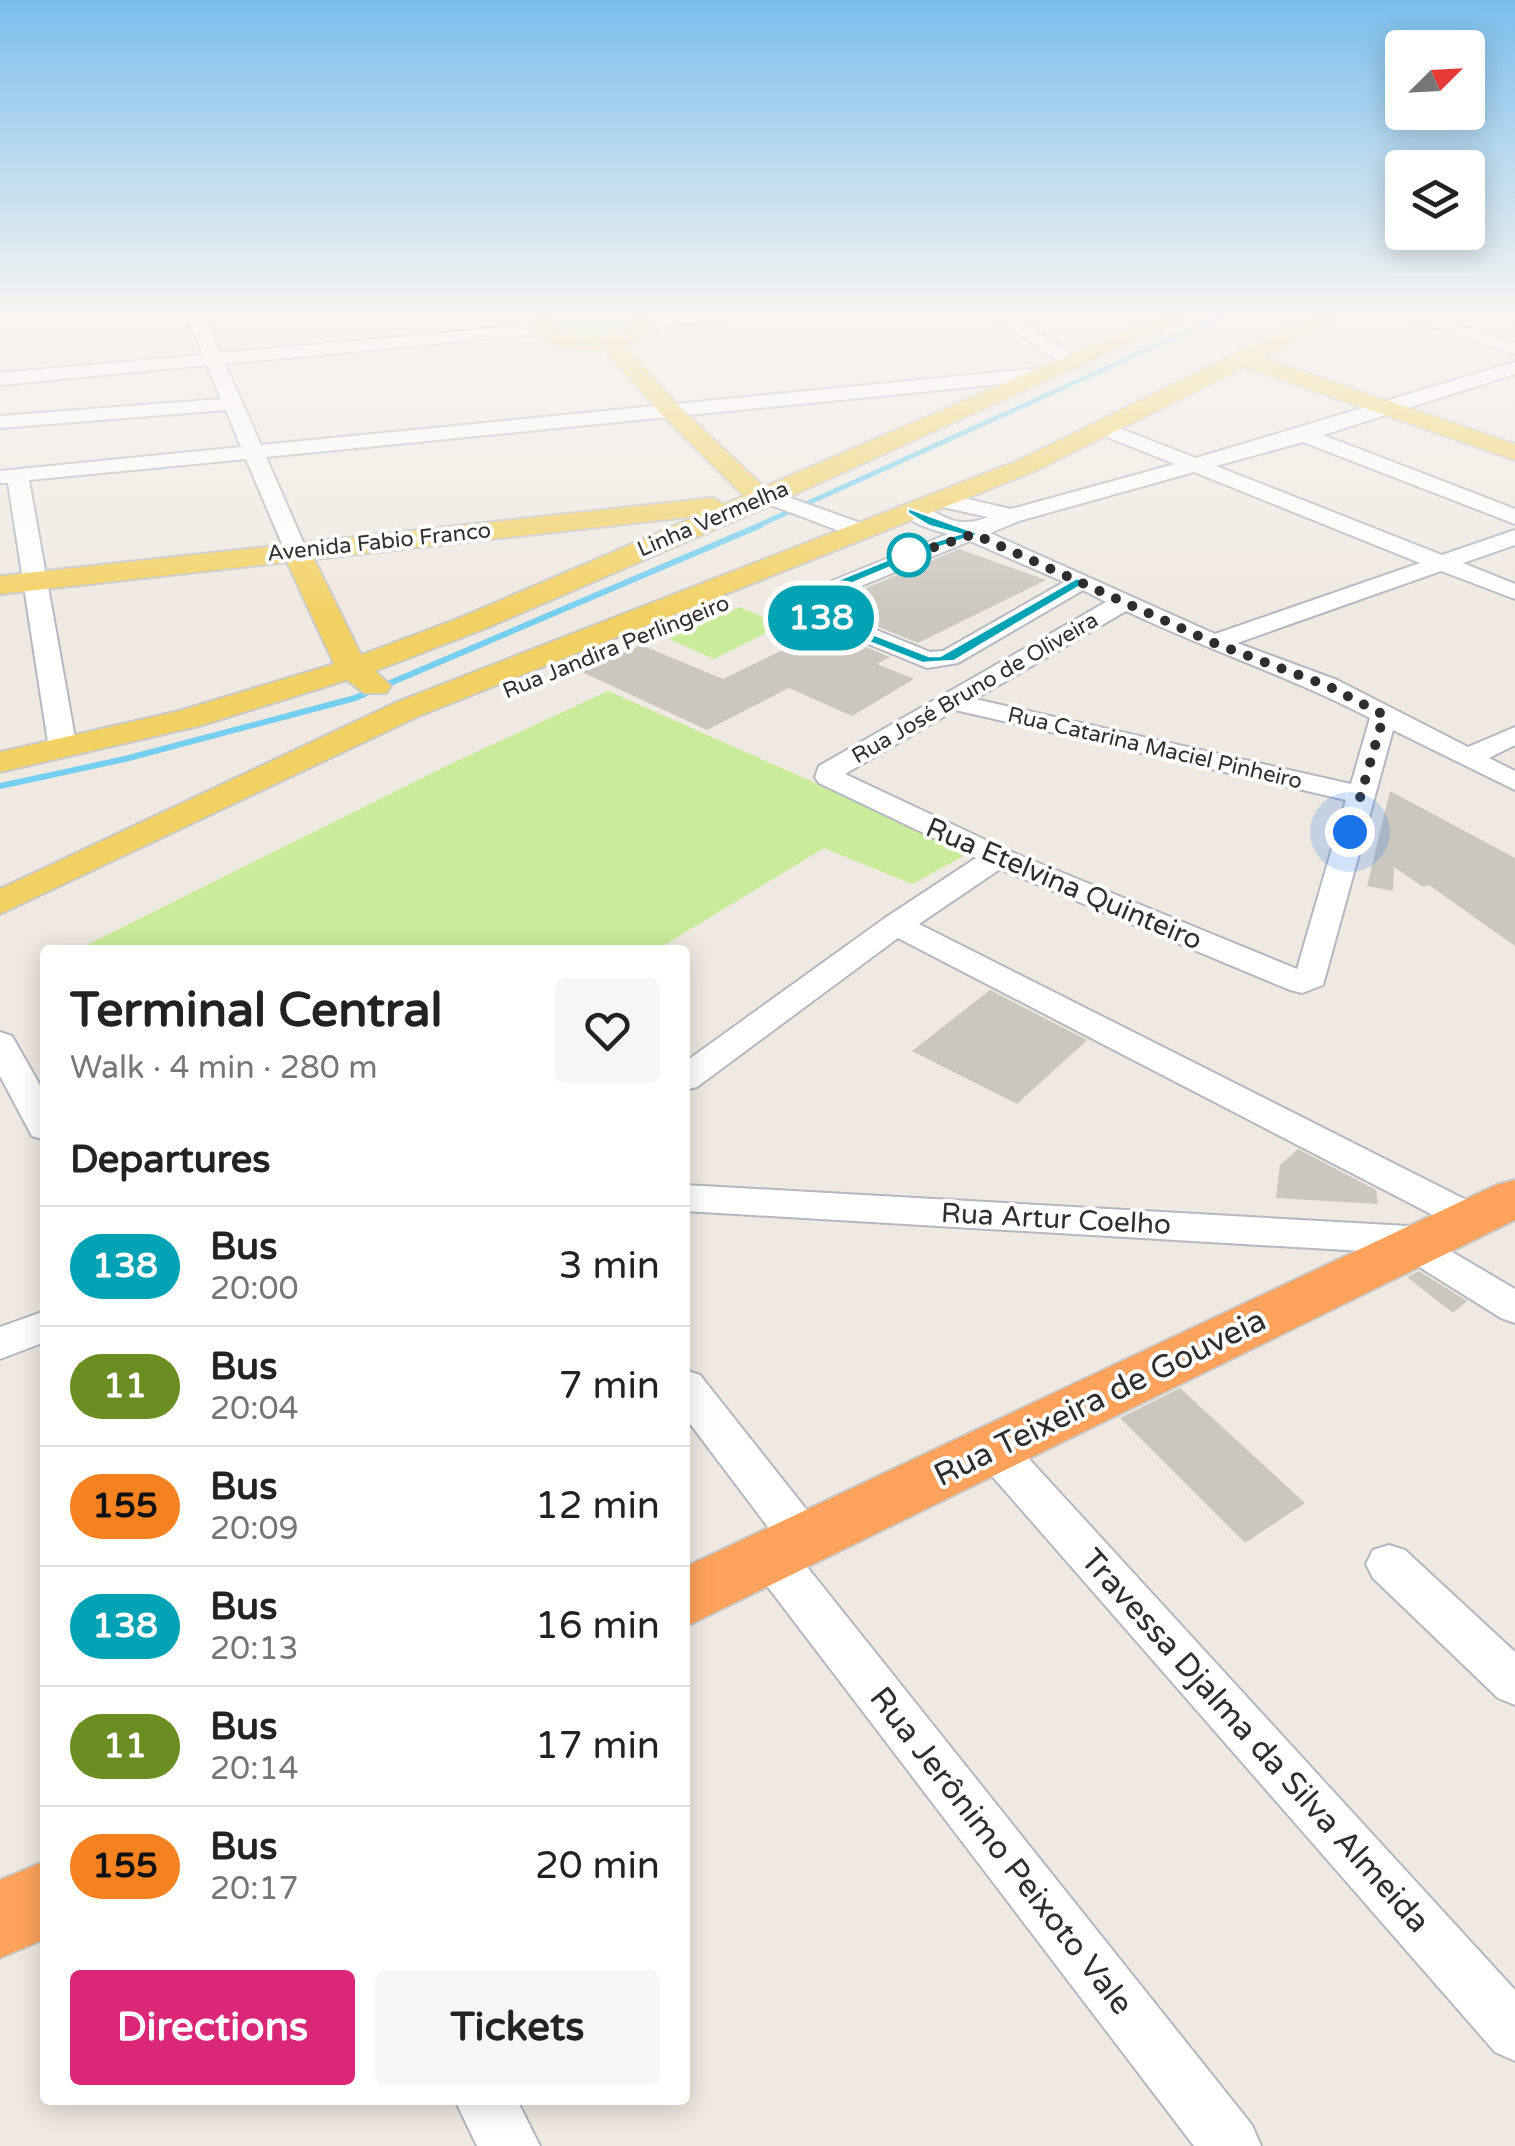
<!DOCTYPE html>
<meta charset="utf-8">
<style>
body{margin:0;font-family:"Varela Round",sans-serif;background:#f6f6f6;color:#222;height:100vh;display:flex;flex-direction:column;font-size:38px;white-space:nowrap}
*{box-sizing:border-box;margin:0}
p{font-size:32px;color:#767676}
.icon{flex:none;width:55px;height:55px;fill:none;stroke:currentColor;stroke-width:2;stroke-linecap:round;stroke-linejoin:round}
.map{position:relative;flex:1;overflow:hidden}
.panel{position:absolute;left:40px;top:945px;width:650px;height:1160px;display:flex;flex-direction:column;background:#fff;border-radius:10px;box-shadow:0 5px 25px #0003}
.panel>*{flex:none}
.badge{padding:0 20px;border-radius:32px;font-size:35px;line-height:65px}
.needle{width:65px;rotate:66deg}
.buttons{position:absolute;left:1385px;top:30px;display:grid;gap:20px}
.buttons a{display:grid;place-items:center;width:100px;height:100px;border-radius:10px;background:#fff;box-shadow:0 5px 25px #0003;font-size:50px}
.you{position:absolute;width:50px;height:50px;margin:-25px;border:8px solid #fff;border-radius:50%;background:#1a73e8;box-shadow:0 0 0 15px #1a73e833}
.map>.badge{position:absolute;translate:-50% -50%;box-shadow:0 0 0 5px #fff}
h2{padding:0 30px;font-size:38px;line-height:90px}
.round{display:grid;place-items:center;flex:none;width:105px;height:105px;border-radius:10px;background:#f6f6f6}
.headline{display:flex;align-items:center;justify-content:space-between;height:170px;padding:0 30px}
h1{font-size:48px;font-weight:800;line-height:75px}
.button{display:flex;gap:20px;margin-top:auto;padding:20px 30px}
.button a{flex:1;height:115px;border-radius:10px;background:#db2777;color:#fff;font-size:40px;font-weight:800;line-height:115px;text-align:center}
.button a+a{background:#f6f6f6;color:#222}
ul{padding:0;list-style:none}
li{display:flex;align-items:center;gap:30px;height:120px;padding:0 30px;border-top:2px solid #e0e0e0}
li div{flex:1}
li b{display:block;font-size:38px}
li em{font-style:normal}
li .badge{min-width:110px;font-weight:700;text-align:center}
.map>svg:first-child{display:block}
</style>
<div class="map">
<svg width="1515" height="2146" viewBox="0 0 1515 2146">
<rect width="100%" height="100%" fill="#efe9e1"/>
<polygon fill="#b6e59e" points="562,315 630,315 641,323 608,340 555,335 549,322"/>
<g fill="#c9ec9a">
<polygon points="739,607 782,625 714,659 669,639"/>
<polygon points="608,691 971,852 912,884 824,848 656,950 77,950 442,768"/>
</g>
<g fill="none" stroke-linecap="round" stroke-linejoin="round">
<polyline stroke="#75cff0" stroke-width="5" points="755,527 1224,315"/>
<polyline stroke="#75cff0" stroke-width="6" points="0,786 125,759 355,698 761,525"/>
</g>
<g fill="#cbc7bf">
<polygon points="959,549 1046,580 918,643 825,605"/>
<polygon points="824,630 890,657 877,664 914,679 852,716 789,688 707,730 582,672 641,645 723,679"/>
<polygon points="1390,791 1515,858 1515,946 1429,885 1423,887 1394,867 1393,891 1367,886"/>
<polygon points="990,990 1087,1040 1017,1104 912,1051"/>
<polygon points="1298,1149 1376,1190 1378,1204 1276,1198 1280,1165"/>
<polygon points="1419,1271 1467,1301 1453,1313 1407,1277"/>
<polygon points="1180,1388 1305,1503 1245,1543 1120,1418"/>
</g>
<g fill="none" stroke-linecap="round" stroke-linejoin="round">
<defs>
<g id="minor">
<polygon points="186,315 204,315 220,353 540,324 549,329 540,334 225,364 261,445 1040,368 1049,374 1040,380 266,457 307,551 296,558 285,551 246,459 29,480 77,749 73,755 53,755 49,749 8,483 0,483 0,471 241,447 226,410 0,428 0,416 221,399 207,365 0,385 0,373 203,355"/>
<polygon points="661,315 731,315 723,320 647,327 638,322"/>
<polygon points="991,315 1012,315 1082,362 1080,366 1066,366"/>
<polygon points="1400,315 1427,315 1515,343 1515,354"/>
<path d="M 1515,362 L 1515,374 L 1323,435 L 1515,509 L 1515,524 L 1303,442 L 1216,466 L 1442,555 L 1515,530 L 1515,545 L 1463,563 L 1515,584 L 1515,599 L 1441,571 L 1237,643 L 1337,680 L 1468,747 L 1515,727 L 1515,745 L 1489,758 L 1515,771 L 1515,790 L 1393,730 L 1323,985 L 1302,993 L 1290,990 L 1000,869 L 919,924 L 1486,1210 L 1491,1219 L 1486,1228 L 1472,1232 L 1458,1228 L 898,938 L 697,1087 L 685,1090 L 685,1062 L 885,918 L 976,858 L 819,783 L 815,777 L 819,766 L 1106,602 L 1083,590 L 958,663 L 927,668 L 785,610 L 782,605 L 785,600 L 948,534 C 931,529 913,525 901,511 L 904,506 C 934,499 945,535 988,517 L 933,505 L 930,500 L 933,495 L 941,493 L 1011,509 L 1175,464 L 1097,433 L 1097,425 L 1111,425 L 1196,458 ZM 1194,472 L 1420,563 L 1215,634 L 990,533 L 1019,521 ZM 970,541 L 1064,582 L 943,651 L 930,652 L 815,605 ZM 1126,611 C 1206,649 1291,677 1370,718 L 1351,784 L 975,699 ZM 955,710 L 1346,800 L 1297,969 L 1009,851 L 845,774 Z"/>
<polygon points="768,490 869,526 872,531 861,538 853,536 760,501 757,496"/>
<polygon points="0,1032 12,1036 45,1094 45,1140 32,1136 0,1076"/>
<polygon points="685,1185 1426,1227 1440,1231 1445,1241 1442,1246 1515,1289 1515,1323 1501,1318 1397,1253 685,1211"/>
<polygon points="45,1311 45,1342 0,1359 0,1327"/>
<polygon points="685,1370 700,1375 821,1528 828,1541 821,1554 800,1558 1252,2125 1261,2146 1194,2146 755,1570 748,1556 755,1542 771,1537 777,1539 685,1417"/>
<polygon points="994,1432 1009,1437 1515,1990 1515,2061 1495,2052 979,1461 972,1449 979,1437"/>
<polygon points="1389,1545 1405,1550 1515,1652 1515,1705 1498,1698 1373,1578 1366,1564 1373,1550"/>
<polygon points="455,2100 517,2100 540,2146 477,2146"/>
</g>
<g id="major">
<path d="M 537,315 L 560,315 L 551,326 L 555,330 C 581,341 612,340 635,325 L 629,315 L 650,315 L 658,326 L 655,331 L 624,345 L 680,407 L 764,487 L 1162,315 L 1191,315 L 771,505 L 484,629 L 375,671 L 391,686 L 386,693 L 364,693 L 347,680 L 199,726 L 0,772 L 0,752 L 179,711 L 334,664 L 287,562 L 0,594 L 0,576 L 712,498 L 724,504 L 744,496 L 664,417 L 604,349 C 576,352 546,349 528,326 ZM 697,516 L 462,617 L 361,655 L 314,559 Z"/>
<polygon points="1314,315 1342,315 1263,358 1515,444 1515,460 1245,367 1035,471 419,716 0,914 0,889 397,702 1017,461"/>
</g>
<g id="highway">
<polygon points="1515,1180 1515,1220 685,1627 685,1567 1496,1185"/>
<polygon points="45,1861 45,1939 0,1958 0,1880"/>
</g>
</defs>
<use href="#minor" stroke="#b4b7c1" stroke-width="4"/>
<use href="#major" stroke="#c9c9c9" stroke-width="4"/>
<use href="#highway" stroke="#c9c9c9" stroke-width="4"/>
<use href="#minor" fill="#fff" fill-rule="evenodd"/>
<use href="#major" fill="#f2d163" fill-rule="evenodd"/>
<use href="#highway" fill="#ffa35c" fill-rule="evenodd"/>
</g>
<linearGradient id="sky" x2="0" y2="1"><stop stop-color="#7abfeb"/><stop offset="0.51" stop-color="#f8f5f2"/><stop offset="1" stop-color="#f8f5f2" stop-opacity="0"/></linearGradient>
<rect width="1515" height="616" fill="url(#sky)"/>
<polygon fill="#00a3b4" stroke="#fff" stroke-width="2.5" points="908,508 980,534 934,549 803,604 803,607 929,656 940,656 1077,578 1089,581 954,661 922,663 792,612 791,599 926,544 959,534 929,526 908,513"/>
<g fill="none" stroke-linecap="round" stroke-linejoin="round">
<polyline stroke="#2e2e2e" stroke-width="10" stroke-dasharray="0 18" points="909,555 896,560 974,534 1214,643 1328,686 1384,715 1350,832"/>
</g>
<circle fill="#fff" stroke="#00a3b4" stroke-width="5" cx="909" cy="555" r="20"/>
<g text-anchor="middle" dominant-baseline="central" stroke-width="8" stroke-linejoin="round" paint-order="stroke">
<g font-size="22" fill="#2e2e2e" stroke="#fff">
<text transform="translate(713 519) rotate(-23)">Linha Vermelha</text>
<text transform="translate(379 542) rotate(-6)">Avenida Fabio Franco</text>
<text transform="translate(616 647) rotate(-22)">Rua Jandira Perlingeiro</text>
<text transform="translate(975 688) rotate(-30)">Rua José Bruno de Oliveira</text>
<text transform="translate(1155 748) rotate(13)">Rua Catarina Maciel Pinheiro</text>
</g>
<g font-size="28" fill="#2e2e2e" stroke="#fff">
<text transform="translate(1064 884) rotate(23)">Rua Etelvina Quinteiro</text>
<text transform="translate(1056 1219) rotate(3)">Rua Artur Coelho</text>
</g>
<g font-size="32" fill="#2e2e2e" stroke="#fff">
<text transform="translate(1100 1398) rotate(-26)">Rua Teixeira de Gouveia</text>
<text transform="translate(1255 1741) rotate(48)">Travessa Djalma da Silva Almeida</text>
<text transform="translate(1001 1851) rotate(52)">Rua Jerônimo Peixoto Vale</text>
</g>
</g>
</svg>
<div class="buttons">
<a><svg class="needle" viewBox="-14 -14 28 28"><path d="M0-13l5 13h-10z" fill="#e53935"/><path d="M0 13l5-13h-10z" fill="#767676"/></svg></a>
<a><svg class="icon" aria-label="layers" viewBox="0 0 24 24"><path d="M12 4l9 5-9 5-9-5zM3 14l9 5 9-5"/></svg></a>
</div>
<div class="you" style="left:1350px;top:832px"></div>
<b class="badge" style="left:821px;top:618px;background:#00a3b4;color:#fff">138</b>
<section class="panel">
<div class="headline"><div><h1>Terminal Central</h1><p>Walk · 4 min · 280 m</p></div><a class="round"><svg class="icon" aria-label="heart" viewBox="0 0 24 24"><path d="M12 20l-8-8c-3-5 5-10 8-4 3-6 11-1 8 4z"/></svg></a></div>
<h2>Departures</h2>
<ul>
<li><span class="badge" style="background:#00a3b4;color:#fff">138</span><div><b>Bus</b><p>20:00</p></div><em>3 min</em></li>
<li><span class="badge" style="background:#6b8e23;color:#fff">11</span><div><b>Bus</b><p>20:04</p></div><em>7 min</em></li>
<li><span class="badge" style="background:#f58220;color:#111">155</span><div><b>Bus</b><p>20:09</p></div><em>12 min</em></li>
<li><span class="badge" style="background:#00a3b4;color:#fff">138</span><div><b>Bus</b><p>20:13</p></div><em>16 min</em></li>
<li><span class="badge" style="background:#6b8e23;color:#fff">11</span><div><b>Bus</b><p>20:14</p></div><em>17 min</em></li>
<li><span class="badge" style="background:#f58220;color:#111">155</span><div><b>Bus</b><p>20:17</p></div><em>20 min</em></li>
</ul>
<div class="button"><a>Directions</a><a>Tickets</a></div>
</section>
</div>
